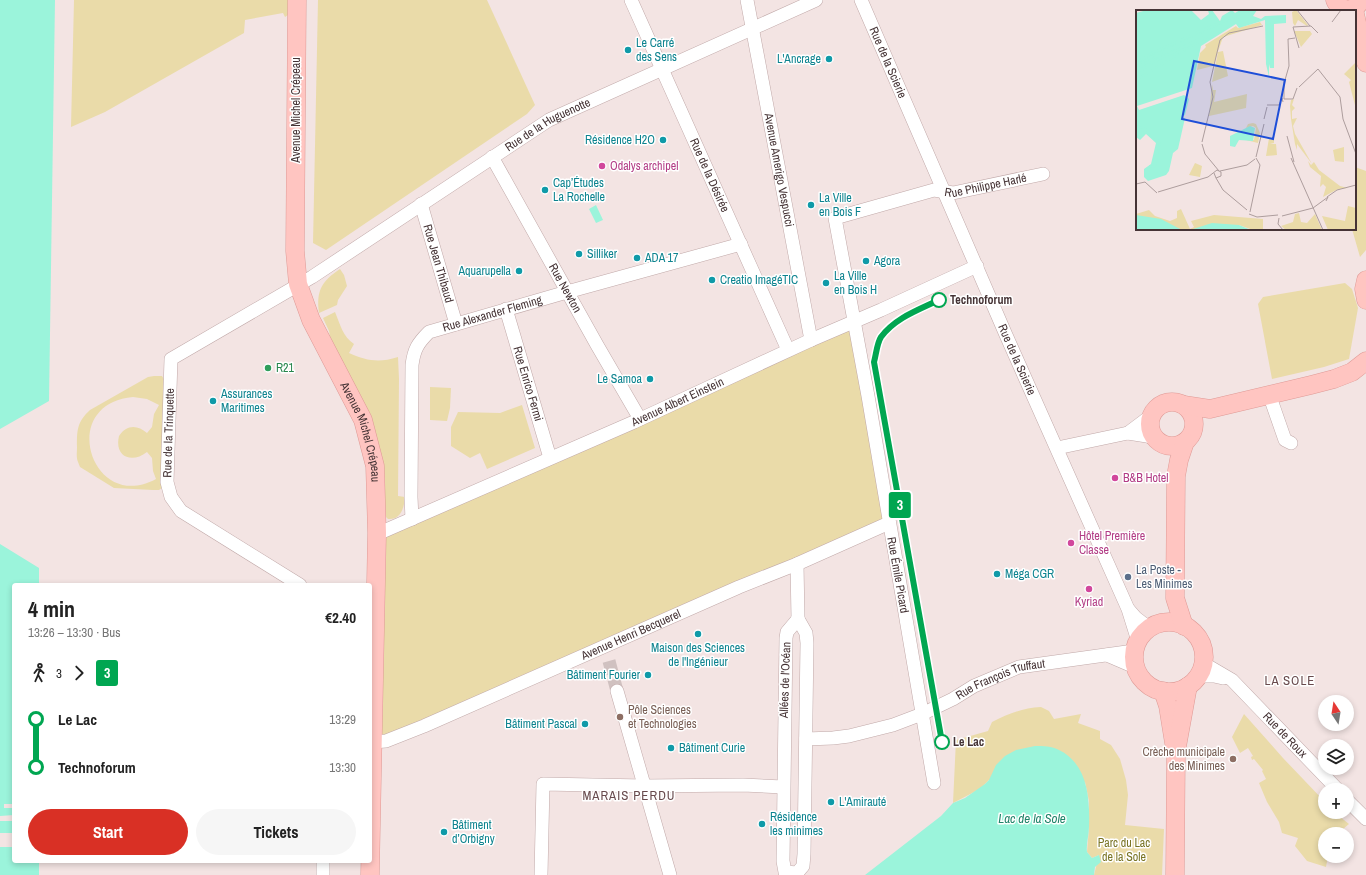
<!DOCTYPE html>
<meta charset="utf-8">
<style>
body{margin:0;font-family:"Archivo Narrow",sans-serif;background:#f6f6f6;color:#222;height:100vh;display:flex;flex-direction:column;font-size:15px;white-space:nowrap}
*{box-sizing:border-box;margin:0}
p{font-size:13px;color:#767676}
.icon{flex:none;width:22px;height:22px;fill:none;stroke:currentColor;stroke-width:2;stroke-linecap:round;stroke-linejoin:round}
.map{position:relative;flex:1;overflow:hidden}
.sheet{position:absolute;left:12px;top:583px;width:360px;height:280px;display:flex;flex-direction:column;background:#fff;border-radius:4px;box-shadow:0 2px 6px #0003}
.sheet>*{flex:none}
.badge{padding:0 8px;border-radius:3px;font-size:14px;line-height:26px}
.needle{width:26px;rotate:348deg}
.fabs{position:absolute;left:1318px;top:695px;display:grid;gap:8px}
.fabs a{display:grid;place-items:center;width:36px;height:36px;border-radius:50%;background:#fff;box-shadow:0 2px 6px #0003;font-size:20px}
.map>.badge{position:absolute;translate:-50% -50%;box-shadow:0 0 0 2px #fff}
.legs{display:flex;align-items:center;gap:6px;height:44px;padding:0 16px;font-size:13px}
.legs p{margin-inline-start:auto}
.headline{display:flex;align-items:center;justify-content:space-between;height:68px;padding:0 16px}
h1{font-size:22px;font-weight:800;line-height:30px}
.button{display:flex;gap:8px;margin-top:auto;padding:8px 16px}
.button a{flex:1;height:46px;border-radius:24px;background:#d93025;color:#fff;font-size:16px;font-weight:800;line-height:46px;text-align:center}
.button a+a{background:#f6f6f6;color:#222}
ul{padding:0 16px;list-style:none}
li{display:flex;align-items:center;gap:14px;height:48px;font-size:15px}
li i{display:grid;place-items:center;width:6px;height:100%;margin:0 5px;background:currentColor}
li i::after{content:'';width:10px;height:10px;margin:-5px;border:3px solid;border-radius:50%;background:#fff}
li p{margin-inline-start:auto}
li:first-child i{background:linear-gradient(#0000 50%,currentColor 0)}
li:last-child i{background:linear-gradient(currentColor 50%,#0000 0)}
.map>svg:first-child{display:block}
</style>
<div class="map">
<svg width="1366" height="875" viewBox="0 0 1366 875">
<rect width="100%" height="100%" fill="#f3e4e3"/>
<g fill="#eadba9" fill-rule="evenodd">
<polygon points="74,0 297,0 296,10 285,17 283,13 245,20 244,33 105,112 71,127"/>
<polygon points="318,0 487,0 535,105 527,114 326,250 313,243"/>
<polygon points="1355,167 1366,171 1366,250 1360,257 1352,229 1355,229"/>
<path d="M 340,269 L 344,275 L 347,286 L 338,300 L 337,305 L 319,313 C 316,290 322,281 340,269 Z"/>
<polygon points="1345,283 1352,289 1358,308 1349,359 1324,367 1272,379 1258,304 1263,297"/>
<path d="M 335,312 C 340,324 343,337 354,344 L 349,353 C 367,361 379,363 398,357 L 399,379 L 398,496 L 405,497 C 404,508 401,520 388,519 L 385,516 L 332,347 L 329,331 L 323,318 Z"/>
<polygon points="854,321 889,523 386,741 372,730 377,533"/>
<path d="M 154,376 L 162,376 L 165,381 L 163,487 L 159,490 L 153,490 L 114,488 L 80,467 L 78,462 C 76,457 77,452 77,447 C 77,430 77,422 90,410 L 148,377 ZM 133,397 L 147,399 L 159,405 L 154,414 L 152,427 L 147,433 C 137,424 126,425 119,436 C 114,457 132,464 147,452 L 152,458 L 153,471 L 156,479 C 92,514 56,404 133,397 Z"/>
<polygon points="430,387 451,388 450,408 447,421 430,420"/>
<polygon points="522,405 535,448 487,469 480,453 470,458 451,446 451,427 458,412 500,413"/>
<path d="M 1041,707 L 1049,711 L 1054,719 L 1081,714 L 1078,723 L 1100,731 L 1100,739 L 1111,745 L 1120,759 L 1126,780 L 1128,795 L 1125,825 L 1164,829 L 1162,875 L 1094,875 L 1099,855 L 1092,858 L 1087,852 L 1089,828 L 1089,801 L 1085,782 L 989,780 L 980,789 L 953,803 L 956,740 L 988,731 L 992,722 C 1008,714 1022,708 1041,707 Z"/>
<polygon points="1244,714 1283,758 1325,802 1325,812 1334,812 1349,824 1337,834 1325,834 1325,856 1328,856 1326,867 1307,861 1295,846 1298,838 1282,833 1279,822 1267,802 1259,783 1266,779 1262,771 1263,770 1254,759 1252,760 1251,757 1253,756 1248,748 1240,753 1232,737"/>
</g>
<g fill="#9bf4db">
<polygon points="0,0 55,0 49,401 0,429"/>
<polygon points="596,205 603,220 596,223 589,209"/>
<polygon points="0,544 39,568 39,585 14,585 14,804 4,804 4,808 14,808 14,815 0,816"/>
<path d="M 1035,746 C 1043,746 1052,746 1059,750 C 1088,764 1090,799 1089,827 C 1089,835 1086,844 1087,852 L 1092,858 L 1099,855 L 1101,862 L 1095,867 L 1094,875 L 865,875 L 941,816 L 953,803 L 965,798 L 985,784 L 989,780 L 996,765 L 1005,756 L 1016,750 Z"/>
<rect x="0" y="821" width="14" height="12"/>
<polygon points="0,847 14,847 14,861 39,861 39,875 0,875"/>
</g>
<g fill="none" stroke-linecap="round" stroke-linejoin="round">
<polyline stroke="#d0c1c0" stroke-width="13" stroke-dasharray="13 6" stroke-linecap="butt" points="609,661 617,691"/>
<defs>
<g id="street">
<path id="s1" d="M 631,0 L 788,350"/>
<path id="s2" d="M 747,0 L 811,340"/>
<path id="s3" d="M 861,0 L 1006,335 L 1128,609 L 1138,641"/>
<path id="s4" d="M 492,157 L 597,345 L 640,419"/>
<path id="s5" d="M 421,204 L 456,324"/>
<path id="s6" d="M 506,309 L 550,458"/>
<polyline points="1269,394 1285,440 1291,443"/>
<polyline points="1128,433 1152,415"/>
<polyline points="1057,448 1128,433 1147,436 1157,439"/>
<path id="s7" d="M 412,519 L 411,497 L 412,365 C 414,349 418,343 429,332 L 567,292 L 741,244"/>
<path id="s8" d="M 377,533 L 384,531 L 634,422 L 811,340 L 881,310 L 977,266"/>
<polyline points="797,564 798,619"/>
<path id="s9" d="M 300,585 L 181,511 L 171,497 L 167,482 L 171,359 L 312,277 L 549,120 L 816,0"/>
<polyline points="1129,610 1136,618 1149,628"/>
<polygon points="798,619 806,633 807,643 804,854 803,866 797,873 785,872 783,861 786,638 787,632"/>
<polyline points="1107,655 1135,667"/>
<path id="s10" d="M 1203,663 L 1232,680 L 1338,790"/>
<polyline points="1198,676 1214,676 1223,678"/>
<polyline points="617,691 670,875"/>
<path id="s11" d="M 806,739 L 833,738 L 849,736 L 893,725 L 922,714 L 953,699 L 974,686 L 1019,667 L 1134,651"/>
<path id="s12" d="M 372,742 L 386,741 L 424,726 L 739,587 L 797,564 L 889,523"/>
<path id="s13" d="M 934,783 L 868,396 L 835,218 L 934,190 L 953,193 L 1043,174"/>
<polyline points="1347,800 1366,819"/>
<polyline points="323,875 323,861"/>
<polyline points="541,875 543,784 644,786 743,785 783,787"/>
</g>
<g id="secondary">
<path id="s14" d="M 297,0 L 295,251 L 298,284 L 311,320 L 363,420 L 375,466 L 377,533 L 370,875"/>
<path d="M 1335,0 C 1340,12 1355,13 1361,0"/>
<polyline points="1355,14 1366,63"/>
<polyline points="1366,280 1364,289 1366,300"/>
<circle cx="1172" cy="424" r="22"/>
<polyline points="1184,405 1210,409 1311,385 1334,379 1352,372 1366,361"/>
<circle cx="1169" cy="657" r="35"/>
<polyline points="1184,626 1175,598 1176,476 1179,460 1185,442"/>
<polyline points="1163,691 1168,706 1174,743"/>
<polyline points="1175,875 1176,752 1188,686"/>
</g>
</defs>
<use href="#street" stroke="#c1a9a9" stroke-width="14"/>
<use href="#secondary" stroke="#df9a96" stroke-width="19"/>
<use href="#street" stroke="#fff" stroke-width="13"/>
<use href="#secondary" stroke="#ffc5c1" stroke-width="18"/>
</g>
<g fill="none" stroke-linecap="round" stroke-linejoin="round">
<defs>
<path id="line-1" d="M 939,300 C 918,310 895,318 881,337 C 877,343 876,355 874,362 L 942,742"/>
</defs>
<use href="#line-1" stroke="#fff" stroke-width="9"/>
<use href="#line-1" stroke="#00a651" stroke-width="6"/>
</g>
<g fill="#0f9aa8" stroke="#fff" stroke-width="1.5">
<circle cx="628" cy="50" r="4"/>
<circle cx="829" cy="59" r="4"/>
<circle cx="663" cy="140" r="4"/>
<circle cx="545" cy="190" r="4"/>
<circle cx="811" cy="205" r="4"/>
<circle cx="579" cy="254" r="4"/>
<circle cx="637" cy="258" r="4"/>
<circle cx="866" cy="261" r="4"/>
<circle cx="519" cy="271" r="4"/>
<circle cx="712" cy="280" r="4"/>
<circle cx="826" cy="283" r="4"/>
<circle cx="650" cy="379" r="4"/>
<circle cx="213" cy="401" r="4"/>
<circle cx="997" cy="574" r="4"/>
<circle cx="698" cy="634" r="4"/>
<circle cx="648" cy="675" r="4"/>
<circle cx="585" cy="724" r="4"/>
<circle cx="671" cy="748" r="4"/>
<circle cx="831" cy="802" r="4"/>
<circle cx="762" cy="824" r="4"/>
<circle cx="444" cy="832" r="4"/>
</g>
<g fill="#d1479c" stroke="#fff" stroke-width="1.5">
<circle cx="602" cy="166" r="4"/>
<circle cx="1115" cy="478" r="4"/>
<circle cx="1071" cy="543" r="4"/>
<circle cx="1089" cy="589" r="4"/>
</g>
<g fill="#fff" stroke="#00a651" stroke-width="2">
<circle cx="939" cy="300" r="7"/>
<circle cx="942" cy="742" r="7"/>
</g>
<circle fill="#2e9e5b" stroke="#fff" stroke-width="1.5" cx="268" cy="368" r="4"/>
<circle fill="#5c6f8a" stroke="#fff" stroke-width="1.5" cx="1128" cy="577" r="4"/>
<g fill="#8d6e63" stroke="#fff" stroke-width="1.5">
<circle cx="620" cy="717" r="4"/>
<circle cx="1233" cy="759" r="4"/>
</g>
<g text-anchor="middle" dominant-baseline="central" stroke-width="3" stroke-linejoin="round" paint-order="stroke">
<g font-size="12" fill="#0d838f" stroke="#fff" text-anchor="start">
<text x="636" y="43">Le Carré<tspan x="636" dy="14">des Sens</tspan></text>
<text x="821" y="59" text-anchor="end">L'Ancrage</text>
<text x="655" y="140" text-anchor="end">Résidence H2O</text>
<text x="553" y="183">Cap’Études<tspan x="553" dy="14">La Rochelle</tspan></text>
<text x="819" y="198">La Ville<tspan x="819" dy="14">en Bois F</tspan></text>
<text x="587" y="254">Silliker</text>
<text x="645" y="258">ADA 17</text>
<text x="874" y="261">Agora</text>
<text x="511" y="271" text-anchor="end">Aquarupella</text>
<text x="834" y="276">La Ville<tspan x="834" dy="14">en Bois H</tspan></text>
<text x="720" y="280">Creatio ImagéTIC</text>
<text x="642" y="379" text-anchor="end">Le Samoa</text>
<text x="221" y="394">Assurances<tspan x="221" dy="14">Maritimes</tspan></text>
<text x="1005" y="574">Méga CGR</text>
<text x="698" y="648" text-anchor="middle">Maison des Sciences<tspan x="698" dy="14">de l'Ingénieur</tspan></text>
<text x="640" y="675" text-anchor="end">Bâtiment Fourier</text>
<text x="577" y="724" text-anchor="end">Bâtiment Pascal</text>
<text x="679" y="748">Bâtiment Curie</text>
<text x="839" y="802">L'Amirauté</text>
<text x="770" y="817">Résidence<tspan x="770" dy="14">les minimes</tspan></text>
<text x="452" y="825">Bâtiment<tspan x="452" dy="14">d’Orbigny</tspan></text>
</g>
<g font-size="12" fill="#453335" stroke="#fff">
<text stroke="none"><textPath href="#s3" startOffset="68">Rue de la Scierie</textPath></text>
<text transform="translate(296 110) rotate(-90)">Avenue Michel Crépeau</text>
<text stroke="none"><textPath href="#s9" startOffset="740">Rue de la Huguenotte</textPath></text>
<text stroke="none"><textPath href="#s2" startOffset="173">Avenue Amerigo Vespucci</textPath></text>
<text stroke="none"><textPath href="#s1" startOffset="192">Rue de la Désirée</textPath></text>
<text stroke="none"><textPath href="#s13" startOffset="729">Rue Philippe Harlé</textPath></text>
<text stroke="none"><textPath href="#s5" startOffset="62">Rue Jean Thibaud</textPath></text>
<text stroke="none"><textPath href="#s4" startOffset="150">Rue Newton</textPath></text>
<text stroke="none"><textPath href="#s7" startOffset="258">Rue Alexander Fleming</textPath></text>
<text stroke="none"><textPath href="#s3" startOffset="392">Rue de la Scierie</textPath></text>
<text stroke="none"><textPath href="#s6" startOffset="78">Rue Enrico Fermi</textPath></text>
<text stroke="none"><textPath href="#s8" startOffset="328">Avenue Albert Einstein</textPath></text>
<text stroke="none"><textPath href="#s9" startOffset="222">Rue de la Trinquette</textPath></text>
<text stroke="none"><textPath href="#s14" startOffset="446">Avenue Michel Crépeau</textPath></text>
<text transform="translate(898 575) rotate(80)">Rue Émile Picard</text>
<text stroke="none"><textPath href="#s12" startOffset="281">Avenue Henri Becquerel</textPath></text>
<text transform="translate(785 680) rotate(-88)">Allées de l'Océan</text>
<text stroke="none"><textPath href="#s11" startOffset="206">Rue François Truffaut</textPath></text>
<text stroke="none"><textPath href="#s10" startOffset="110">Rue de Roux</textPath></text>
</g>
<g font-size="12" fill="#b23c85" stroke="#fff" text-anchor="start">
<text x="610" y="166">Odalys archipel</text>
<text x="1123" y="478">B&amp;B Hotel</text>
<text x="1079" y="536">Hôtel Première<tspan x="1079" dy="14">Classe</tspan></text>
<text x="1089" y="602" text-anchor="middle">Kyriad</text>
</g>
<g font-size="12" font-weight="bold" fill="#453335" stroke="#fff" text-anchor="start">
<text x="950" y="300">Technoforum</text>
<text x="953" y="742">Le Lac</text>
</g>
<g font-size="12" fill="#27864d" stroke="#fff" text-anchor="start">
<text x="276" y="368">R21</text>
</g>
<g font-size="12" fill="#4e5e75" stroke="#fff" text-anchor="start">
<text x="1136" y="570">La Poste -<tspan x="1136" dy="14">Les Minimes</tspan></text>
</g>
<g font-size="12" fill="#785e54" stroke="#fff" text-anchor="start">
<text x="628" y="710">Pôle Sciences<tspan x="628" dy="14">et Technologies</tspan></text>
<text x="1225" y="752" text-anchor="end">Crèche municipale<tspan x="1225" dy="14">des Minimes</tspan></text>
</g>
<g font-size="12" fill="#797424" stroke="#fff">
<text x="1124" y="843">Parc du Lac<tspan x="1124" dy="14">de la Sole</tspan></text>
</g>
<g font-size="13" letter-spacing="1" fill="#684a4d" stroke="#fff">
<text x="1290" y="680">LA SOLE</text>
<text x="629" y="795">MARAIS PERDU</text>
</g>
<g font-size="13" font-style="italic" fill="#21846a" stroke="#fff">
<text x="1032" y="818">Lac de la Sole</text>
</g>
</g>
<g transform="translate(1136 10)">
<rect width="220" height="220" fill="#f3e4e3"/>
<path d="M 160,0 L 172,15 L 171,16 L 162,10 L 159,16 L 157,13 L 156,2 ZM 124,12 L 126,15 L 87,27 L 77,56 L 61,60 L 64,43 L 70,37 L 69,35 L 100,16 L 102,18 ZM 158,21 L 174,21 L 176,24 L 165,37 ZM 87,41 L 92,66 L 76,72 L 82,42 ZM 220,52 L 220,99 L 213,72 L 215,70 L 208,64 ZM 76,74 L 77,80 L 80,80 L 78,92 L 111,84 L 110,98 L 73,106 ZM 158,89 L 156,95 L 159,98 L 156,101 L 156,109 L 161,108 L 157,116 L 159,124 L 176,154 L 161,134 L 161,140 L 159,134 L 155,109 L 154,96 L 155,90 ZM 117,113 L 120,114 L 124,123 L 122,133 L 110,130 L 118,130 L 120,118 L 117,116 L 110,118 L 112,114 ZM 133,128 L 138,130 L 138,133 L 134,134 L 140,134 L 141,145 L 130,146 ZM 208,137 L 208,152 L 199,151 L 197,140 ZM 172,151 L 175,155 L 178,152 L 183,160 L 204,176 L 212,178 L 202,179 L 187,187 L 190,177 L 187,174 L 184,177 L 185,166 L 174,157 ZM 59,153 L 66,156 L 64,167 L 53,165 ZM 212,196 L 220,198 L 220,220 L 192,220 L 186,206 L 209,211 ZM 45,199 L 54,219 L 58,217 L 55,211 L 78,205 L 127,209 L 127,219 L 133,220 L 117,220 L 103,215 L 54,220 L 0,220 L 0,204 L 13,200 L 19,206 L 34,211 L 41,208 L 41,201 ZM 163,203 L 165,212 L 171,213 L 179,204 L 186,220 L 150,220 L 145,216 L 157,212 L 159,204 Z" fill="#eadba9"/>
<path d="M 11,0 L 55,0 L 65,10 L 73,4 L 72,0 L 76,0 L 84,11 L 86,6 L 96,0 L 99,3 L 104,0 L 121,0 L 117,6 L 125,9 L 129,6 L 150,5 L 150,13 L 138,14 L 138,58 L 134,58 L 133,54 L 133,67 L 130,54 L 129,10 L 103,18 L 100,14 L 65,36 L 56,78 L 1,96 L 3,100 L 48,85 L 53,89 L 49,105 L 46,107 L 49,108 L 42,139 L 37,143 L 33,161 L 30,165 L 12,171 L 8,167 L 8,159 L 15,154 L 20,133 L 10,124 L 4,130 L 0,127 L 0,3 ZM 114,116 L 119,118 L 117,131 L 103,130 L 99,137 L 94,136 L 94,126 ZM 0,205 L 25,209 L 46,220 L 0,220 ZM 76,213 L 103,215 L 115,220 L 54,220 Z" fill="#9bf4db"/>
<path fill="none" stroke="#9bf4db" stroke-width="2" d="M 72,28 L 100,11M 0,53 L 16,43 L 112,0M 0,56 L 17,46 L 95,11M 0,60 L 18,48 L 95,12 L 113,0M 0,64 L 19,51 L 88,17M 0,70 L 115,0M 0,109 L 3,117 L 8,118 L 24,132 L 19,156 L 14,157 L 14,155"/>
<path fill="none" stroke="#ad9d9d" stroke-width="1" d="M 161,0 L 174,16M 196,12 L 205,0M 157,17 L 175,16 L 182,23M 157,17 L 163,38M 182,59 L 204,87 L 207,109 L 220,144M 149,70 L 153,56 L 152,29 L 159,28M 163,77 L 182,59M 148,89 L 157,89 L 161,78M 148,89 L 148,71M 131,95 L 143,95 L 146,88 L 147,92M 128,109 L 131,97M 151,126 L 158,152M 66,132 L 77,87 L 74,72 L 84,30 L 93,23 L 127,16M 66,134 L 69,144 L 83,161M 120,147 L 128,114M 155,148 L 187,220M 84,161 L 111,155 L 119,149M 80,168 L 87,180 L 111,200M 0,174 L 9,172 L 21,183M 22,182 L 72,167 L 81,160 L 85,162 L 85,166 L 80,168 L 78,163M 191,187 L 201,180 L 220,175M 114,202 L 124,155 L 120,148M 113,204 L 121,207 L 142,205M 146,206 L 177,198 L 192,187 L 190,191M 143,208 L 142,214 L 147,220"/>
<path fill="#1d4ed8" fill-opacity="0.15" stroke="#1d4ed8" stroke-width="2" d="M 58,51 L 149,70 L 137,129 L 46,109 Z"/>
<rect width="220" height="220" fill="none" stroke="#453335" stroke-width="2"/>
</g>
</svg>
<div class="fabs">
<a><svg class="needle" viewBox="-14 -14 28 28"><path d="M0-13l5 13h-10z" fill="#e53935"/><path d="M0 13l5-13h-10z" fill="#767676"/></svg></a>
<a><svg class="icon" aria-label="layers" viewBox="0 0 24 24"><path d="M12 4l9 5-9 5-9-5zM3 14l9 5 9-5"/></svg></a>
<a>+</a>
<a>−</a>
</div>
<b class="badge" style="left:900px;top:505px;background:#00a651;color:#fff">3</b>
<section class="sheet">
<div class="headline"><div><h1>4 min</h1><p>13:26 – 13:30 · Bus</p></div><b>€2.40</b></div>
<div class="legs"><svg class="icon" aria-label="walk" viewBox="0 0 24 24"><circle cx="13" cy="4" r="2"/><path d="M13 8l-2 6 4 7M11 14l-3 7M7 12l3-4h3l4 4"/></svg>3<svg class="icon" aria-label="forward" viewBox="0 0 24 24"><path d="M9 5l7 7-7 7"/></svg><b class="badge" style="background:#00a651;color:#fff">3</b></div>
<ul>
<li><i style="color:#00a651"></i><b>Le Lac</b><p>13:29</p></li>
<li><i style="color:#00a651"></i><b>Technoforum</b><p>13:30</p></li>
</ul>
<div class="button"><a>Start</a><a>Tickets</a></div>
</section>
</div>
